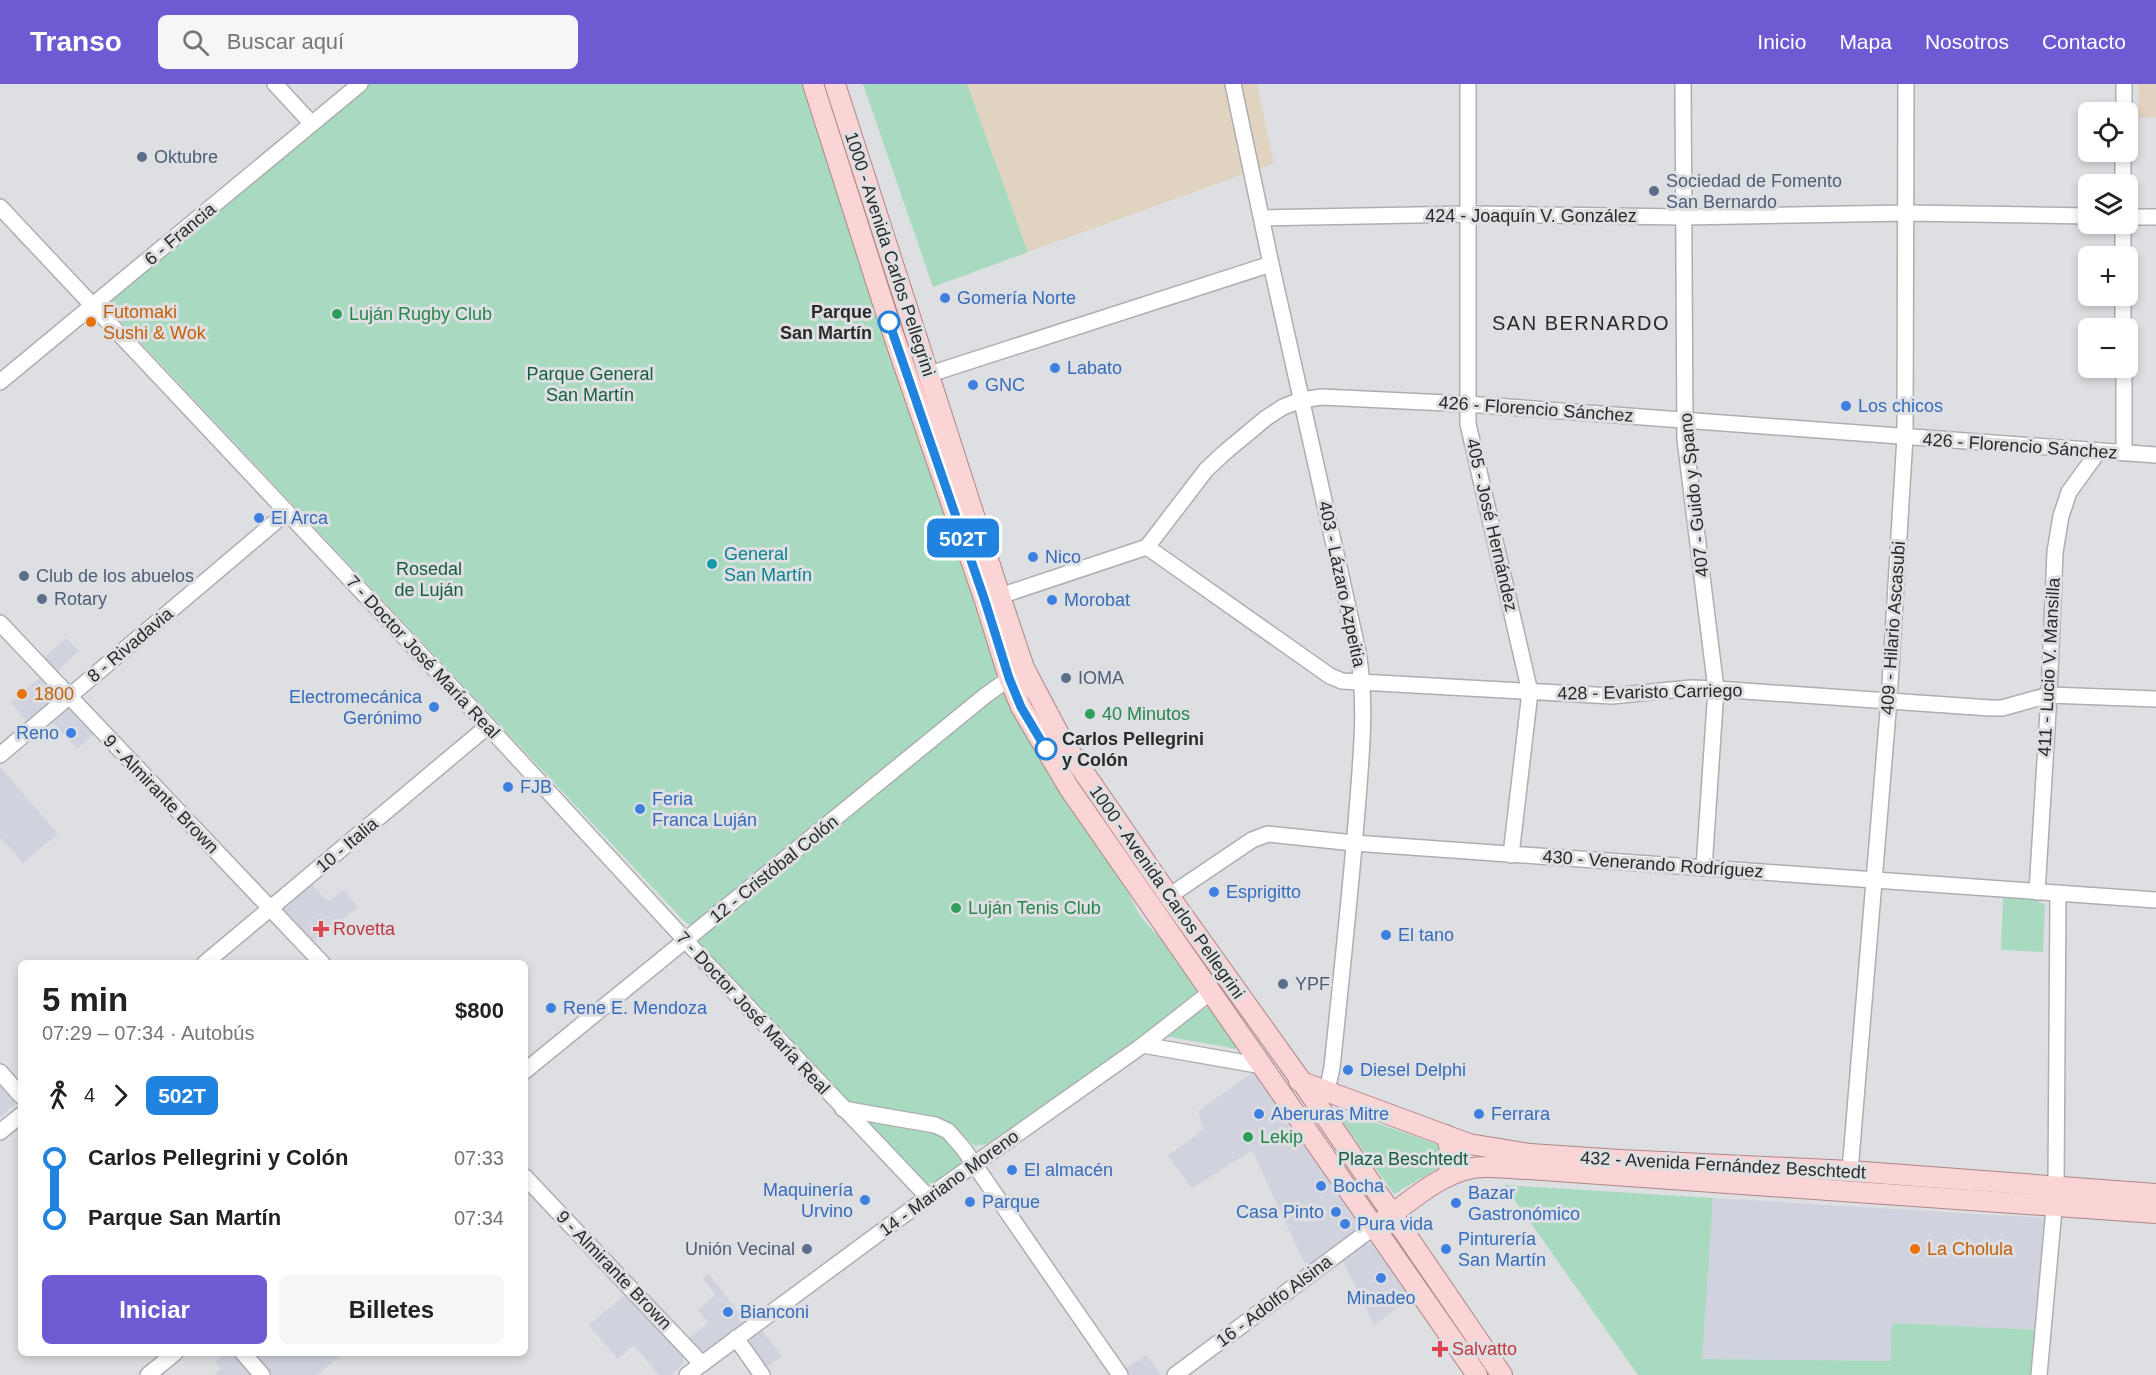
<!DOCTYPE html>
<html lang="es">
<meta charset="utf-8">
<style>
body{margin:0;font-family:Helvetica,sans-serif;background:#f6f6f6;color:#222;height:100vh;display:flex;flex-direction:column;font-size:22px;white-space:nowrap}
*{box-sizing:border-box;margin:0}
p{font-size:20px;color:#767676}
.icon{flex:none;width:33px;height:33px;fill:none;stroke:currentColor;stroke-width:2;stroke-linecap:round;stroke-linejoin:round}
.map{position:relative;flex:1;overflow:hidden}
.side{position:absolute;left:18px;top:876px;width:510px;height:396px;display:flex;flex-direction:column;background:#fff;border-radius:9px;box-shadow:0 3px 9px #0003}
.side>*{flex:none}
.badge{padding:0 12px;border-radius:9px;font-size:21px;line-height:39px}
.tools{position:absolute;left:2078px;top:18px;display:grid;gap:12px}
.tools a{display:grid;place-items:center;width:60px;height:60px;border-radius:9px;background:#fff;box-shadow:0 3px 9px #0003;font-size:30px}
.map>.badge{position:absolute;translate:-50% -50%;box-shadow:0 0 0 3px #fff}
.legs{display:flex;align-items:center;gap:9px;height:66px;padding:0 24px;font-size:20px}
.legs p{margin-inline-start:auto}
.headline{display:flex;align-items:center;justify-content:space-between;height:102px;padding:0 24px}
h1{font-size:33px;font-weight:800;line-height:45px}
.cta{display:flex;gap:12px;margin-top:auto;padding:12px 24px}
.cta a{flex:1;height:69px;border-radius:9px;background:#6f5ad4;color:#fff;font-size:24px;font-weight:800;line-height:69px;text-align:center}
.cta a+a{background:#f6f6f6;color:#222}
ul{padding:0 24px;list-style:none}
li{display:flex;align-items:center;gap:21px;height:60px;font-size:22px}
li i{display:grid;place-items:center;width:9px;height:100%;margin:0 8px;background:currentColor}
li i::after{content:'';width:15px;height:15px;margin:-8px;border:4px solid;border-radius:50%;background:#fff}
li p{margin-inline-start:auto}
li:first-child i{background:linear-gradient(#0000 50%,currentColor 0)}
li:last-child i{background:linear-gradient(currentColor 50%,#0000 0)}
header{display:flex;align-items:center;gap:36px;box-sizing:border-box;height:84px;padding:0 30px;background:#6f5ad4;color:#fff}
header strong{font-size:28px}
nav{display:flex;gap:33px;margin-inline-start:auto;font-size:21px}
.search{width:420px;height:54px;background:#f6f6f6;display:flex;align-items:center;gap:15px;box-sizing:border-box;padding:0 21px;border-radius:9px;color:#767676;font-size:22px}
.map>svg:first-child{display:block}
</style>
<header>
<strong>Transo</strong>
<div class="search"><svg class="icon" aria-label="search" viewBox="0 0 24 24"><circle cx="10" cy="10" r="6"/><path d="M15 15l6 6"/></svg>Buscar aquí</div>
<nav><a>Inicio</a><a>Mapa</a><a>Nosotros</a><a>Contacto</a></nav>
</header>
<div class="map">
<svg width="2156" height="1291" viewBox="0 0 2156 1291">
<rect width="100%" height="100%" fill="#dedfe2"/>
<g fill="#d0d2dd">
<polygon points="66,554 79,567 56,588 44,574"/>
<polygon points="41,593 55,608 56,613 28,639 11,619"/>
<polygon points="71,624 95,649 77,665 53,638 67,625"/>
<polygon points="0,683 58,750 23,779 0,753"/>
<polygon points="310,799 328,818 344,806 358,823 312,859 283,825 283,822"/>
<polygon points="1253,988 1258,988 1363,1141 1361,1145 1308,1187 1252,1066 1192,1104 1168,1072 1204,1045 1198,1027"/>
<polygon points="0,1001 13,1016 14,1021 0,1034"/>
<polygon points="1713,1114 2045,1134 2037,1246 1892,1239 1892,1277 1701,1275"/>
<polygon points="1372,1159 1379,1161 1417,1210 1374,1241 1343,1177 1366,1160"/>
<polygon points="708,1189 746,1238 711,1265 704,1266 697,1265 687,1256 708,1239 698,1226 716,1211 703,1195"/>
<polygon points="625,1211 683,1271 683,1279 672,1291 659,1291 634,1261 618,1275 589,1241"/>
<polygon points="761,1245 782,1272 765,1284 749,1263 752,1252"/>
<polygon points="226,1269 233,1269 252,1291 214,1291 221,1285 215,1278"/>
<polygon points="253,1269 344,1269 317,1291 272,1291"/>
<polygon points="1146,1271 1161,1291 1129,1291 1125,1285"/>
</g>
<polygon fill="#e0d4c0" points="967,0 1257,0 1274,79 1028,168"/>
<polygon fill="#e3d2c1" points="2138,0 2156,0 2156,33 2139,34"/>
<g fill="#a8dabf">
<polygon points="367,0 805,0 999,587 994,595 697,840 691,842 685,838 112,228 110,219 112,214"/>
<polygon points="863,0 967,0 1028,168 933,203"/>
<polygon points="1001,608 1005,608 1118,789 1140,832 1153,847 1175,867 1200,903 1198,911 1186,923 987,1060 975,1062 952,1040 937,1033 856,1021 844,1015 700,864 699,856 701,851"/>
<polygon points="2003,813 2036,816 2045,821 2043,868 2001,866"/>
<polygon points="1212,920 1243,966 1164,952"/>
<polygon points="1353,1031 1442,1062 1447,1079 1394,1110 1343,1038"/>
<polygon points="867,1035 944,1049 964,1077 932,1100 921,1098 865,1037"/>
<polygon points="1504,1101 1713,1114 1702,1275 1891,1277 1892,1239 2037,1246 2034,1291 1638,1291"/>
</g>
<g fill="none" stroke-linecap="round" stroke-linejoin="round">
<defs>
<g id="minor">
<polyline points="275,0 312,40"/>
<path d="M 1233,0 L 1271,180 L 1358,568 C 1367,621 1361,674 1357,727 C 1350,813 1341,898 1332,983 L 1327,1007"/>
<polyline points="1468,0 1468,340 1530,608 1511,771"/>
<polyline points="1683,0 1685,355 1716,605 1704,784"/>
<polyline points="2124,28 2124,0"/>
<polyline points="2123,100 2123,68"/>
<polyline points="0,123 475,628 699,871 928,1113"/>
<polyline points="2127,133 2156,133"/>
<polyline points="1262,134 1468,130 1684,133 1907,129 2088,132"/>
<polyline points="2123,140 2123,172"/>
<polyline points="2123,212 2123,244"/>
<polyline points="2124,284 2124,369"/>
<polyline points="930,290 1271,180"/>
<polyline points="0,298 360,0"/>
<polyline points="1147,463 1330,592 1342,597 1612,612 1691,604 1716,605 1990,624 2002,624 2049,611 2156,615"/>
<polyline points="991,515 1147,463 1206,386 1224,369 1266,334 1283,323 1301,316 1322,313 1467,320 2156,371"/>
<polyline points="0,539 322,879"/>
<polyline points="0,671 287,428"/>
<polyline points="2037,808 2049,611 2055,468 2061,432 2069,408 2098,368"/>
<polyline points="1169,812 1252,756 1268,750 1354,759 2156,816"/>
<polyline points="205,879 488,642"/>
<polyline points="1143,961 1263,982"/>
<polyline points="525,987 986,611 1017,589"/>
<polyline points="0,988 21,1012"/>
<polyline points="843,1025 935,1041 948,1047 963,1064 1120,1291"/>
<polyline points="0,1048 21,1031"/>
<polyline points="1850,1087 1889,616 1905,353 1906,0"/>
<polyline points="525,1093 702,1280"/>
<polyline points="736,1254 762,1291"/>
<polyline points="243,1269 262,1291"/>
<polyline points="148,1291 175,1269"/>
<polyline points="687,1291 928,1113 1143,961 1212,907"/>
<polyline points="1175,1291 1374,1143"/>
<polyline points="2039,1291 2056,1103 2058,809"/>
</g>
<g id="major">
<polyline points="813,0 889,238 985,517 1009,594 1021,623 1069,704 1477,1291"/>
<polyline points="835,0 1000,512 1024,584 1063,658 1169,812 1302,998 1502,1291"/>
<polyline points="1299,997 1469,1060 1530,1070 1620,1076 1850,1087 2156,1110"/>
<path d="M 1446,1051 C 1451,1067 1453,1077 1447,1093"/>
<path d="M 1381,1138 C 1410,1118 1437,1091 1473,1084 C 1490,1081 1512,1085 1529,1085 L 2156,1129"/>
</g>
</defs>
<use href="#minor" stroke="#adaeb2" stroke-width="18"/>
<use href="#major" stroke="#b08688" stroke-width="22"/>
<use href="#minor" stroke="#fff" stroke-width="15"/>
<use href="#major" stroke="#fbd4d6" stroke-width="20"/>
</g>
<g fill="none" stroke-linecap="round" stroke-linejoin="round">
<defs>
<polyline id="line-1" points="889,238 985,517 1009,594 1021,623 1046,665"/>
</defs>
<use href="#line-1" stroke="#fff" stroke-width="14"/>
<use href="#line-1" stroke="#2083df" stroke-width="9"/>
</g>
<g fill="#5c6f8a" stroke="#dedfe2" stroke-width="2">
<circle cx="142" cy="73" r="6"/>
<circle cx="1654" cy="107" r="6"/>
<circle cx="24" cy="492" r="6"/>
<circle cx="42" cy="515" r="6"/>
<circle cx="1066" cy="594" r="6"/>
<circle cx="1283" cy="900" r="6"/>
<circle cx="807" cy="1165" r="6"/>
</g>
<g fill="#3f7fe0" stroke="#dedfe2" stroke-width="2">
<circle cx="945" cy="214" r="6"/>
<circle cx="1055" cy="284" r="6"/>
<circle cx="973" cy="301" r="6"/>
<circle cx="1846" cy="322" r="6"/>
<circle cx="259" cy="434" r="6"/>
<circle cx="1033" cy="473" r="6"/>
<circle cx="1052" cy="516" r="6"/>
<circle cx="434" cy="623" r="6"/>
<circle cx="71" cy="649" r="6"/>
<circle cx="508" cy="703" r="6"/>
<circle cx="640" cy="725" r="6"/>
<circle cx="1214" cy="808" r="6"/>
<circle cx="1386" cy="851" r="6"/>
<circle cx="551" cy="924" r="6"/>
<circle cx="1348" cy="986" r="6"/>
<circle cx="1259" cy="1030" r="6"/>
<circle cx="1479" cy="1030" r="6"/>
<circle cx="1012" cy="1086" r="6"/>
<circle cx="1321" cy="1102" r="6"/>
<circle cx="865" cy="1116" r="6"/>
<circle cx="970" cy="1118" r="6"/>
<circle cx="1456" cy="1119" r="6"/>
<circle cx="1336" cy="1128" r="6"/>
<circle cx="1345" cy="1140" r="6"/>
<circle cx="1446" cy="1165" r="6"/>
<circle cx="1381" cy="1194" r="6"/>
<circle cx="728" cy="1228" r="6"/>
</g>
<g fill="#2e9e5b" stroke="#dedfe2" stroke-width="2">
<circle cx="337" cy="230" r="6"/>
<circle cx="1090" cy="630" r="6"/>
<circle cx="956" cy="824" r="6"/>
<circle cx="1248" cy="1053" r="6"/>
</g>
<g fill="#e8710a" stroke="#dedfe2" stroke-width="2">
<circle cx="91" cy="238" r="6"/>
<circle cx="22" cy="610" r="6"/>
<circle cx="1915" cy="1165" r="6"/>
</g>
<g fill="#fff" stroke="#2083df" stroke-width="3">
<circle cx="889" cy="238" r="10"/>
<circle cx="1046" cy="665" r="10"/>
</g>
<circle fill="#0f9aa8" stroke="#dedfe2" stroke-width="2" cx="712" cy="480" r="6"/>
<g fill="#e0444e" stroke="#dedfe2" stroke-width="2">
<path d="M318 836h6v6h6v6h-6v6h-6v-6h-6v-6h6z"/>
<path d="M1437 1256h6v6h6v6h-6v6h-6v-6h-6v-6h6z"/>
</g>
<g text-anchor="middle" dominant-baseline="central" stroke-width="6" stroke-linejoin="round" paint-order="stroke">
<g font-size="18" fill="#4e5e75" stroke="#dedfe2" text-anchor="start">
<text x="154" y="73">Oktubre</text>
<text x="1666" y="97">Sociedad de Fomento<tspan x="1666" dy="21">San Bernardo</tspan></text>
<text x="36" y="492">Club de los abuelos</text>
<text x="54" y="515">Rotary</text>
<text x="1078" y="594">IOMA</text>
<text x="1295" y="900">YPF</text>
<text x="795" y="1165" text-anchor="end">Unión Vecinal</text>
</g>
<g font-size="18" fill="#2a2a2c" stroke="#dedfe2">
<text x="1531" y="132">424 - Joaquín V. González</text>
<text transform="translate(180 150) rotate(-40)">6 - Francia</text>
<text transform="translate(890 170) rotate(72)">1000 - Avenida Carlos Pellegrini</text>
<text transform="translate(1536 325) rotate(4)">426 - Florencio Sánchez</text>
<text transform="translate(2020 362) rotate(4)">426 - Florencio Sánchez</text>
<text transform="translate(1694 411) rotate(-96)">407 - Guido y Spano</text>
<text transform="translate(1492 441) rotate(77)">405 - José Hernández</text>
<text transform="translate(1342 500) rotate(78)">403 - Lázaro Azpeitia</text>
<text transform="translate(1893 544) rotate(-86)">409 - Hilario Ascasubi</text>
<text transform="translate(130 561) rotate(-40)">8 - Rivadavia</text>
<text transform="translate(423 573) rotate(47)">7 - Doctor José María Real</text>
<text transform="translate(2049 583) rotate(-87)">411 - Lucio V. Mansilla</text>
<text transform="translate(1650 608) rotate(-1)">428 - Evaristo Carriego</text>
<text transform="translate(161 710) rotate(46)">9 - Almirante Brown</text>
<text transform="translate(347 761) rotate(-40)">10 - Italia</text>
<text transform="translate(1653 780) rotate(4)">430 - Venerando Rodríguez</text>
<text transform="translate(774 785) rotate(-39)">12 - Cristóbal Colón</text>
<text transform="translate(1167 808) rotate(55)">1000 - Avenida Carlos Pellegrini</text>
<text transform="translate(753 929) rotate(47)">7 - Doctor José María Real</text>
<text transform="translate(1723 1081) rotate(3)">432 - Avenida Fernández Beschtedt</text>
<text transform="translate(949 1099) rotate(-36)">14 - Mariano Moreno</text>
<text transform="translate(614 1186) rotate(46)">9 - Almirante Brown</text>
<text transform="translate(1274 1217) rotate(-37)">16 - Adolfo Alsina</text>
</g>
<g font-size="18" fill="#366cbe" stroke="#dedfe2" text-anchor="start">
<text x="957" y="214">Gomería Norte</text>
<text x="1067" y="284">Labato</text>
<text x="985" y="301">GNC</text>
<text x="1858" y="322">Los chicos</text>
<text x="271" y="434">El Arca</text>
<text x="1045" y="473">Nico</text>
<text x="1064" y="516">Morobat</text>
<text x="422" y="613" text-anchor="end">Electromecánica<tspan x="422" dy="21">Gerónimo</tspan></text>
<text x="59" y="649" text-anchor="end">Reno</text>
<text x="520" y="703">FJB</text>
<text x="652" y="715">Feria<tspan x="652" dy="21">Franca Luján</tspan></text>
<text x="1226" y="808">Esprigitto</text>
<text x="1398" y="851">El tano</text>
<text x="563" y="924">Rene E. Mendoza</text>
<text x="1360" y="986">Diesel Delphi</text>
<text x="1271" y="1030">Aberuras Mitre</text>
<text x="1491" y="1030">Ferrara</text>
<text x="1024" y="1086">El almacén</text>
<text x="1333" y="1102">Bocha</text>
<text x="853" y="1106" text-anchor="end">Maquinería<tspan x="853" dy="21">Urvino</tspan></text>
<text x="1468" y="1109">Bazar<tspan x="1468" dy="21">Gastronómico</tspan></text>
<text x="982" y="1118">Parque</text>
<text x="1324" y="1128" text-anchor="end">Casa Pinto</text>
<text x="1357" y="1140">Pura vida</text>
<text x="1458" y="1155">Pinturería<tspan x="1458" dy="21">San Martín</tspan></text>
<text x="1381" y="1214" text-anchor="middle">Minadeo</text>
<text x="740" y="1228">Bianconi</text>
</g>
<g font-size="18" fill="#c56008" stroke="#dedfe2" text-anchor="start">
<text x="103" y="228">Futomaki<tspan x="103" dy="21">Sushi &amp; Wok</tspan></text>
<text x="34" y="610">1800</text>
<text x="1927" y="1165">La Cholula</text>
</g>
<g font-size="18" font-weight="bold" fill="#2a2a2c" stroke="#dedfe2" text-anchor="end">
<text x="872" y="228">Parque<tspan x="872" dy="21">San Martín</tspan></text>
<text x="1062" y="655" text-anchor="start">Carlos Pellegrini<tspan x="1062" dy="21">y Colón</tspan></text>
</g>
<g font-size="18" fill="#27864d" stroke="#dedfe2" text-anchor="start">
<text x="349" y="230">Luján Rugby Club</text>
<text x="1102" y="630">40 Minutos</text>
<text x="968" y="824">Luján Tenis Club</text>
<text x="1260" y="1053">Lekip</text>
</g>
<g font-size="18" fill="#175e41" stroke="#dedfe2">
<text x="590" y="290">Parque General<tspan x="590" dy="21">San Martín</tspan></text>
<text x="429" y="485">Rosedal<tspan x="429" dy="21">de Luján</tspan></text>
<text x="1403" y="1075">Plaza Beschtedt</text>
</g>
<g font-size="18" fill="#0d838f" stroke="#dedfe2" text-anchor="start">
<text x="724" y="470">General<tspan x="724" dy="21">San Martín</tspan></text>
</g>
<g font-size="18" fill="#be3a42" stroke="#dedfe2" text-anchor="start">
<text x="333" y="845">Rovetta</text>
<text x="1452" y="1265">Salvatto</text>
</g>
<g font-size="20" letter-spacing="1.5" fill="#2a2a2c" stroke="#dedfe2">
<text x="1581" y="239">SAN BERNARDO</text>
</g>
</g>
</svg>
<div class="tools">
<a><svg class="icon" aria-label="locate" viewBox="0 0 24 24"><circle cx="12" cy="12" r="6"/><path d="M12 2v4M12 18v4M2 12h4M18 12h4"/></svg></a>
<a><svg class="icon" aria-label="layers" viewBox="0 0 24 24"><path d="M12 4l9 5-9 5-9-5zM3 14l9 5 9-5"/></svg></a>
<a>+</a>
<a>−</a>
</div>
<b class="badge" style="left:963px;top:454px;background:#2083df;color:#fff">502T</b>
<section class="side">
<div class="headline"><div><h1>5 min</h1><p>07:29 – 07:34 · Autobús</p></div><b>$800</b></div>
<div class="legs"><svg class="icon" aria-label="walk" viewBox="0 0 24 24"><circle cx="13" cy="4" r="2"/><path d="M13 8l-2 6 4 7M11 14l-3 7M7 12l3-4h3l4 4"/></svg>4<svg class="icon" aria-label="forward" viewBox="0 0 24 24"><path d="M9 5l7 7-7 7"/></svg><b class="badge" style="background:#2083df;color:#fff">502T</b></div>
<ul>
<li><i style="color:#2083df"></i><b>Carlos Pellegrini y Colón</b><p>07:33</p></li>
<li><i style="color:#2083df"></i><b>Parque San Martín</b><p>07:34</p></li>
</ul>
<div class="cta"><a>Iniciar</a><a>Billetes</a></div>
</section>
</div>
